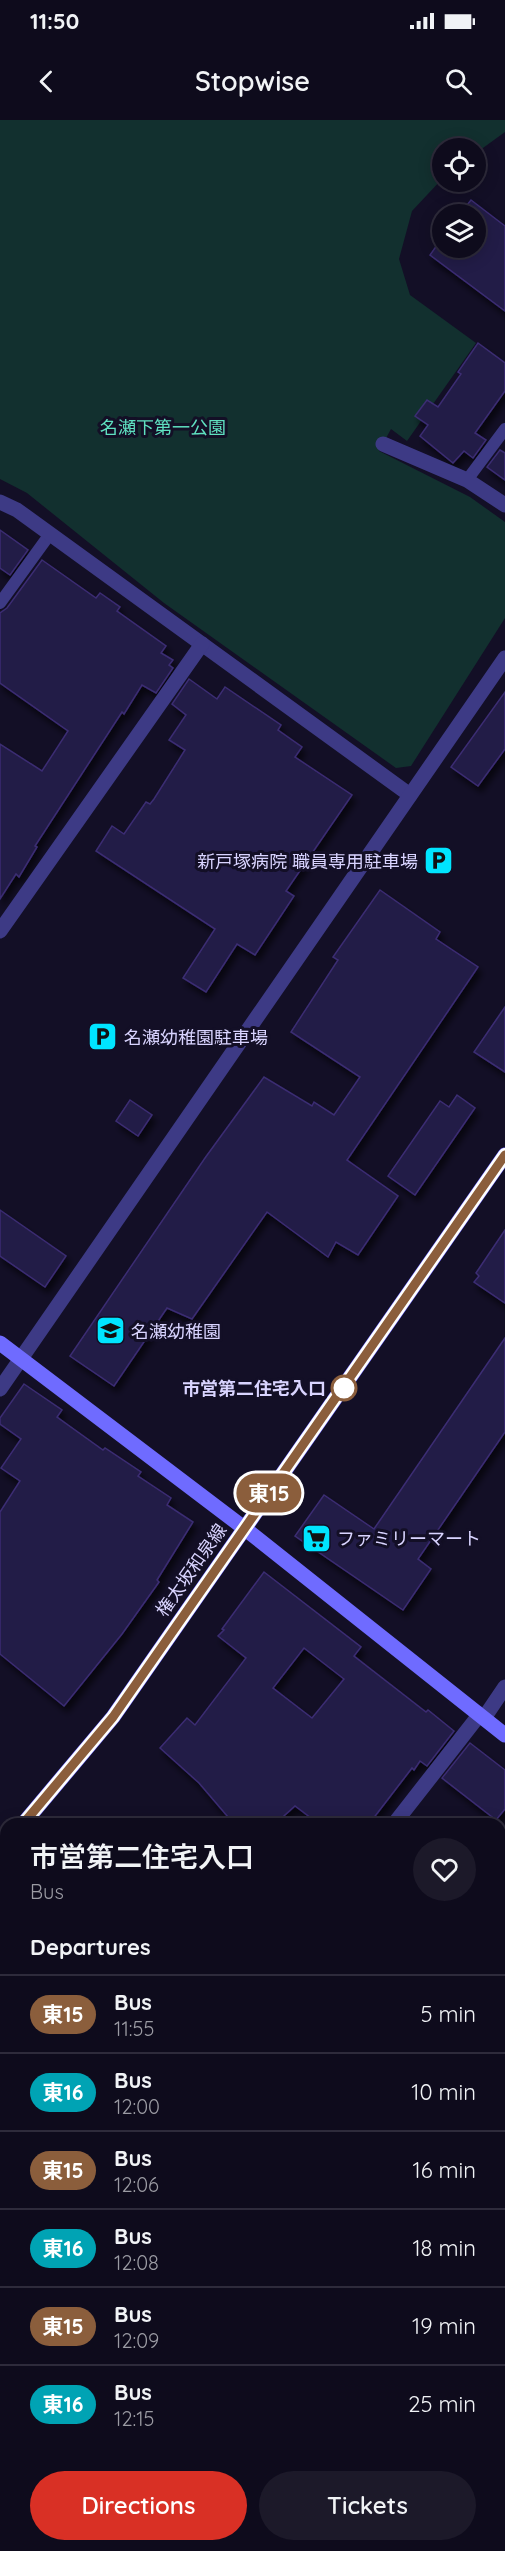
<!DOCTYPE html>
<meta charset="utf-8">
<style>
body{margin:0;font-family:Quicksand,"Noto Sans JP",sans-serif;background:#1c1929;color:#f1f3f6;height:100vh;display:flex;flex-direction:column;font-size:22px;white-space:nowrap}
*{box-sizing:border-box;margin:0}
p{font-size:20px;color:#9b9ba3}
.icon{flex:none;width:33px;height:33px;fill:none;stroke:currentColor;stroke-width:2;stroke-linecap:round;stroke-linejoin:round}
.map{position:relative;flex:1;overflow:hidden}
.side{position:absolute;left:0px;top:1698px;width:506px;height:734px;display:flex;flex-direction:column;background:#0e0b1c;border-radius:18px 18px 0 0;box-shadow:0 3px 15px #0003,0 0 0 2px #2e2b3b}
.side>*{flex:none}
.badge{padding:0 12px;border-radius:20px;font-size:21px;line-height:39px}
.tools{position:absolute;left:432px;top:18px;display:grid;gap:12px}
.tools a{display:grid;place-items:center;width:54px;height:54px;border-radius:50%;background:#0e0b1c;box-shadow:0 3px 15px #0003,0 0 0 2px #2e2b3b;font-size:30px}
.map>.badge{position:absolute;translate:-50% -50%;box-shadow:0 0 0 3px #fff}
h2{padding:0 30px;font-size:22px;line-height:54px}
.round{display:grid;place-items:center;flex:none;width:63px;height:63px;border-radius:32px;background:#1c1929}
.summary{display:flex;align-items:center;justify-content:space-between;height:102px;padding:0 30px}
h1{font-size:28px;font-weight:600;line-height:45px}
.button{display:flex;gap:12px;margin-top:auto;padding:12px 30px}
.button a{flex:1;height:69px;border-radius:36px;background:#d93025;color:#fff;font-size:24px;font-weight:600;line-height:69px;text-align:center}
.button a+a{background:#1c1929;color:#f1f3f6}
ul{padding:0;list-style:none}
li{display:flex;align-items:center;gap:18px;height:78px;padding:0 30px;border-top:2px solid #2e2b3b}
li div{flex:1}
li b{display:block;font-size:22px}
li em{font-style:normal}
li .badge{min-width:66px;font-weight:700;text-align:center}
.status{display:flex;justify-content:space-between;align-items:center;height:42px;padding:0 30px;background:#0e0b1c;direction:ltr}
.status svg{height:16px;fill:currentColor}
header{display:flex;justify-content:space-between;align-items:center;height:78px;padding:0 30px;background:#0e0b1c;font-size:27px;font-weight:600}
.map>svg:first-child{display:block}
</style>
<div class="status"><b>11:50</b><svg viewBox="0 0 49 12"><path d="M0 12V9h3v3zM5 12V6h3v6zM10 12V3h3v9zM15 12V0h3v12zM26 1h20v11H26zM47 4h2v5h-2z"/></svg></div>
<header><svg class="icon" aria-label="back" viewBox="0 0 24 24"><path d="M15 5l-7 7 7 7"/></svg>Stopwise<svg class="icon" aria-label="search" viewBox="0 0 24 24"><circle cx="10" cy="10" r="6"/><path d="M15 15l6 6"/></svg></header>
<div class="map">
<svg width="505" height="2431" viewBox="0 0 505 2431">
<defs>
<filter id="shadow"><feDropShadow dx="3.5" dy="6" stdDeviation="3" flood-color="#0009"/></filter>
</defs>
<rect width="100%" height="100%" fill="#130f26"/>
<polygon fill="#12302f" points="0,0 505,0 505,12 476,33 476,28 442,28 442,59 412,91 399,139 410,175 476,223 407,321 391,309 379,331 470,377 505,402 505,498 411,646 396,648 164,483 27,373 0,359"/>
<g fill="#241b47" stroke="#3b2d73" stroke-width="1.5" fill-rule="evenodd" filter="url(#shadow)">
<polygon points="471,80 505,106 505,191 430,135 442,118 442,128 476,128 476,94 460,94"/>
<polygon points="478,223 505,243 505,271 475,313 486,320 473,338 464,331 453,343 420,316 428,305 415,296 427,280 438,287 461,254 458,252"/>
<polygon points="500,330 505,333 505,360 487,347"/>
<polygon points="0,410 28,430 10,455 0,448"/>
<polygon points="42,440 96,478 100,473 120,487 117,491 166,526 161,533 173,540 169,545 173,548 156,573 142,565 124,594 122,592 35,726 37,727 19,757 16,754 0,779 0,624 42,651 68,611 0,563 0,493 7,488"/>
<polygon points="189,559 217,579 225,567 281,605 278,610 302,627 295,637 352,675 286,771 294,776 255,835 237,824 206,872 183,858 215,809 96,731 112,706 124,714 146,682 150,684 154,679 185,630 169,620 186,595 172,584"/>
<polygon points="505,572 505,629 478,666 451,647"/>
<polygon points="380,770 440,812 436,819 478,847 347,1040 398,1076 358,1135 336,1122 328,1137 267,1092 192,1199 167,1188 114,1266 70,1236 205,1038 264,957 312,986 314,982 334,995 360,957 291,912 338,840 333,837"/>
<polygon points="505,887 505,952 474,932"/>
<polygon points="457,975 475,988 415,1075 388,1056 440,981 449,987"/>
<polygon points="130,980 152,995 138,1016 116,1001"/>
<polygon points="0,1090 66,1136 45,1167 0,1136"/>
<polygon points="505,1110 505,1183 474,1162 479,1156 476,1153"/>
<polygon points="505,1218 505,1312 418,1439 431,1449 403,1490 295,1416 324,1375 374,1409"/>
<polygon points="24,1264 62,1290 57,1297 103,1330 105,1328 141,1352 138,1356 171,1378 167,1385 193,1402 157,1460 159,1462 122,1514 64,1586 0,1534 0,1392 20,1361 1,1348 21,1319 0,1304 0,1298"/>
<path d="M 264,1452 L 361,1527 L 354,1536 L 426,1592 L 428,1590 L 454,1611 L 427,1646 L 420,1641 L 414,1650 L 412,1648 L 369,1704 L 319,1704 L 295,1686 L 275,1704 L 234,1704 L 199,1663 L 160,1628 L 187,1598 L 195,1605 L 246,1538 L 218,1516 L 224,1510 L 222,1509 ZM 304,1528 L 344,1559 L 312,1598 L 273,1568 Z"/>
<polygon points="470,1623 505,1650 505,1689 496,1700 442,1658"/>
</g>
<g fill="none" stroke-linecap="round" stroke-linejoin="round">
<polyline stroke="#2fb8b0" stroke-width="4" stroke-dasharray="3 4.5" stroke-linecap="butt" points="500,2153 505,2157"/>
<g stroke="#3d3a85" stroke-width="12">
<polyline points="467,360 505,309"/>
<polyline points="0,483 50,414"/>
</g>
<g stroke="#3d3a85" stroke-width="15">
<polyline points="383,324 467,360 505,385"/>
<polyline points="0,382 17,390 410,675"/>
<polyline points="0,811 202,524"/>
<polyline points="0,1269 505,538"/>
<polyline points="484,1598 505,1567"/>
<polyline points="394,1704 480,1594"/>
<polyline points="0,2221 6,2213"/>
<polyline points="0,2278 6,2284"/>
<polyline points="500,2357 505,2348"/>
<polyline points="175,2426 184,2431"/>
<polyline points="43,2431 48,2426"/>
<polyline points="452,2431 455,2426"/>
</g>
<g stroke="#6f6bff" stroke-width="15">
<polyline points="0,1223 244,1408 505,1615"/>
<polyline points="23,1704 113,1597 505,1035"/>
<polyline points="0,1731 6,1725"/>
</g>
</g>
<g fill="none" stroke-linecap="round" stroke-linejoin="round">
<defs>
<polyline id="line" points="23,1704 113,1597 505,1035"/>
</defs>
<use href="#line" stroke="#fff" stroke-width="14"/>
<use href="#line" stroke="#8b5e3c" stroke-width="9"/>
</g>
<defs>
<symbol id="parking-square" viewBox="-11 -11 22 22"><rect x="-9" y="-9" width="18" height="18" rx="4" fill="#00e5ff" stroke="#130f26"/><path d="M-3.5-5.5H1a3.5 3.5 0 0 1 0 7H-1V5.5H-3.5ZM-1-3.4V-.6H.8a1.4 1.4 0 0 0 0-2.8Z" fill="#111"/></symbol>
<symbol id="school-square" viewBox="-11 -11 22 22"><rect x="-9" y="-9" width="18" height="18" rx="4" fill="#00e5ff" stroke="#130f26"/><path d="M0-5L7-2L0 1L-7-2ZM-4 1L0 2.5L4 1V4Q0 6-4 4Z" fill="#111"/></symbol>
<symbol id="supermarket-square" viewBox="-11 -11 22 22"><rect x="-9" y="-9" width="18" height="18" rx="4" fill="#00e5ff" stroke="#130f26"/><path d="M-6-5.5h2.5l.6 2H6L4.5 2H-2.5L-4.4-4H-6ZM-1.5 3.2a1.3 1.3 0 1 0 .1 0ZM3 3.2a1.3 1.3 0 1 0 .1 0Z" fill="#111"/></symbol>
</defs>
<g fill-rule="evenodd">
<use href="#parking-square" x="422" y="724" width="33" height="33"/>
<use href="#parking-square" x="86" y="900" width="33" height="33"/>
<use href="#school-square" x="94" y="1194" width="33" height="33"/>
<use href="#supermarket-square" x="300" y="1402" width="33" height="33"/>
</g>
<circle fill="#fff" stroke="#8b5e3c" stroke-width="3" cx="344" cy="1268" r="12"/>
<g text-anchor="middle" dominant-baseline="central" stroke-width="6" stroke-linejoin="round" paint-order="stroke">
<g font-size="18" fill="#5fe0c0" stroke="#130f26">
<text x="163" y="307">名瀬下第一公園</text>
</g>
<g font-size="18" fill="#d9d4ff" stroke="#130f26" text-anchor="start">
<text x="418" y="741" text-anchor="end">新戸塚病院 職員専用駐車場</text>
<text x="124" y="917">名瀬幼稚園駐車場</text>
<text x="131" y="1211">名瀬幼稚園</text>
<text x="337" y="1418">ファミリーマート</text>
</g>
<g font-size="18" font-weight="bold" fill="#d9d4ff" stroke="#130f26" text-anchor="end">
<text x="326" y="1268">市営第二住宅入口</text>
</g>
<g font-size="18" fill="#d9d4ff" stroke="#130f26">
<text transform="translate(191 1450) rotate(-55)">権太坂和泉線</text>
</g>
</g>
</svg>
<div class="tools">
<a><svg class="icon" aria-label="locate" viewBox="0 0 24 24"><circle cx="12" cy="12" r="6"/><path d="M12 2v4M12 18v4M2 12h4M18 12h4"/></svg></a>
<a><svg class="icon" aria-label="layers" viewBox="0 0 24 24"><path d="M12 4l9 5-9 5-9-5zM3 14l9 5 9-5"/></svg></a>
</div>
<b class="badge" style="left:269px;top:1373px;background:#8b5e3c;color:#fff">東15</b>
<section class="side">
<div class="summary"><div><h1>市営第二住宅入口</h1><p>Bus</p></div><a class="round"><svg class="icon" aria-label="heart" viewBox="0 0 24 24"><path d="M12 20l-8-8c-3-5 5-10 8-4 3-6 11-1 8 4z"/></svg></a></div>
<h2>Departures</h2>
<ul>
<li><span class="badge" style="background:#8b5e3c;color:#fff">東15</span><div><b>Bus</b><p>11:55</p></div><em>5 min</em></li>
<li><span class="badge" style="background:#00a3b4;color:#fff">東16</span><div><b>Bus</b><p>12:00</p></div><em>10 min</em></li>
<li><span class="badge" style="background:#8b5e3c;color:#fff">東15</span><div><b>Bus</b><p>12:06</p></div><em>16 min</em></li>
<li><span class="badge" style="background:#00a3b4;color:#fff">東16</span><div><b>Bus</b><p>12:08</p></div><em>18 min</em></li>
<li><span class="badge" style="background:#8b5e3c;color:#fff">東15</span><div><b>Bus</b><p>12:09</p></div><em>19 min</em></li>
<li><span class="badge" style="background:#00a3b4;color:#fff">東16</span><div><b>Bus</b><p>12:15</p></div><em>25 min</em></li>
</ul>
<div class="button"><a>Directions</a><a>Tickets</a></div>
</section>
</div>
